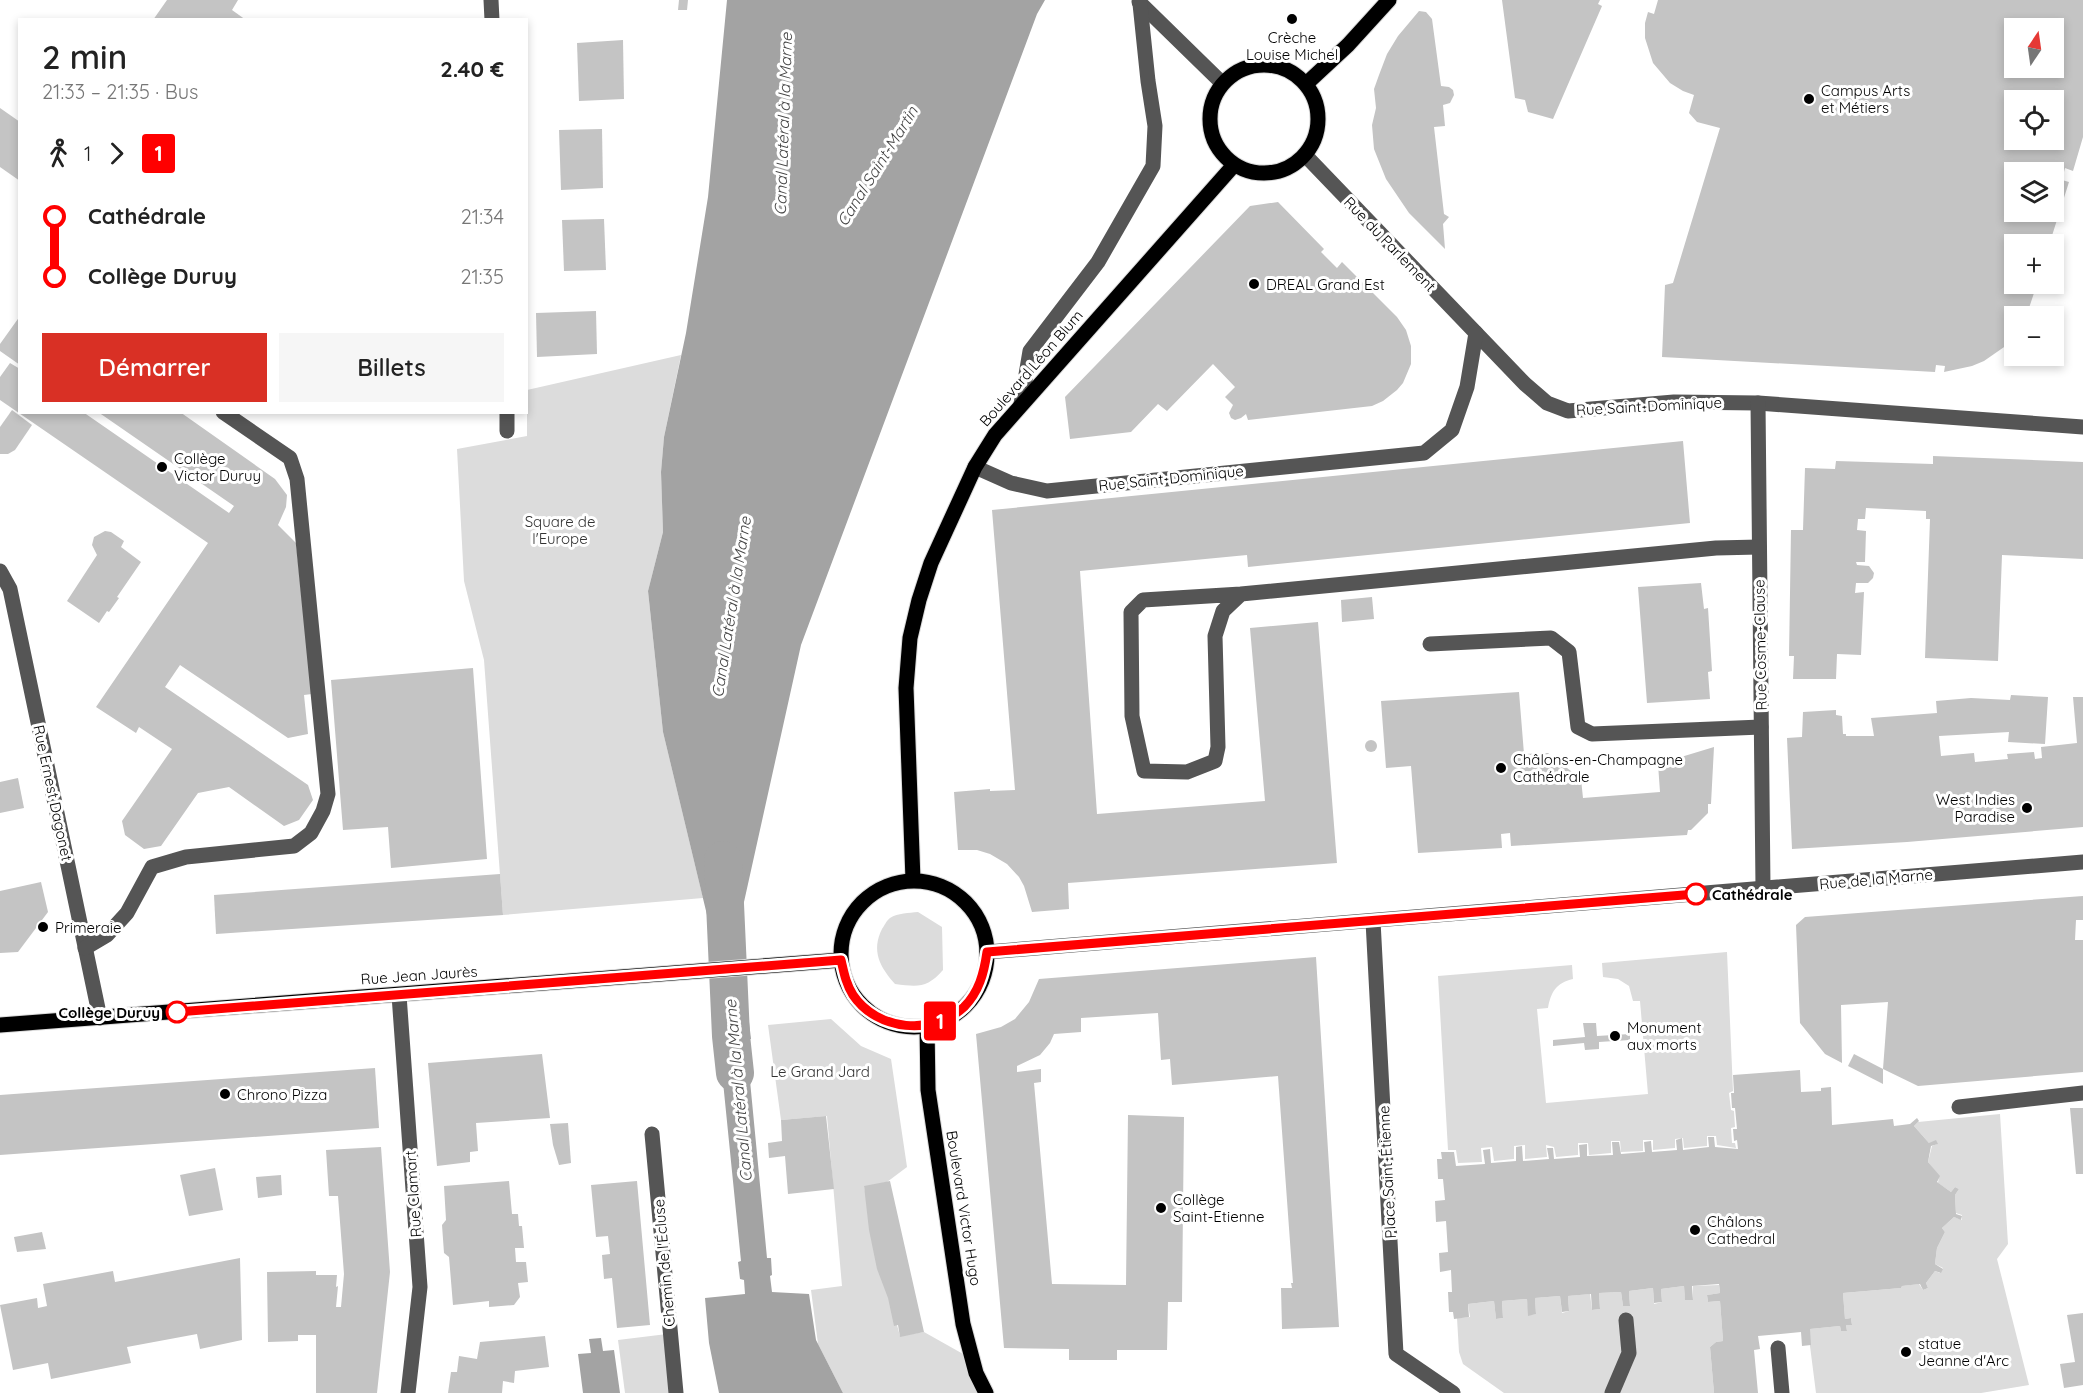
<!DOCTYPE html>
<html lang="fr">
<meta charset="utf-8">
<style>
body{margin:0;font-family:Quicksand,sans-serif;background:#f6f6f6;color:#222;height:100vh;display:flex;flex-direction:column;font-size:22px;white-space:nowrap}
*{box-sizing:border-box;margin:0}
p{font-size:20px;color:#767676}
.icon{flex:none;width:33px;height:33px;fill:none;stroke:currentColor;stroke-width:2;stroke-linecap:round;stroke-linejoin:round}
.map{position:relative;flex:1;overflow:hidden}
.drawer{position:absolute;left:18px;top:18px;width:510px;height:396px;display:flex;flex-direction:column;background:#fff;border-radius:0px;box-shadow:0 3px 9px #0003}
.drawer>*{flex:none}
.badge{padding:0 12px;border-radius:4px;font-size:21px;line-height:39px}
.needle{width:39px;rotate:13deg}
.buttons{position:absolute;left:2004px;top:18px;display:grid;gap:12px}
.buttons a{display:grid;place-items:center;width:60px;height:60px;border-radius:0px;background:#fff;box-shadow:0 3px 9px #0003;font-size:30px}
.map>.badge{position:absolute;translate:-50% -50%;box-shadow:0 0 0 3px #fff}
.legs{display:flex;align-items:center;gap:9px;height:66px;padding:0 24px;font-size:20px}
.legs p{margin-inline-start:auto}
.overview{display:flex;align-items:center;justify-content:space-between;height:102px;padding:0 24px}
h1{font-size:33px;font-weight:600;line-height:45px}
.primary-button{display:flex;gap:12px;margin-top:auto;padding:12px 24px}
.primary-button a{flex:1;height:69px;border-radius:0px;background:#d93025;color:#fff;font-size:24px;font-weight:600;line-height:69px;text-align:center}
.primary-button a+a{background:#f6f6f6;color:#222}
ul{padding:0 24px;list-style:none}
li{display:flex;align-items:center;gap:21px;height:60px;font-size:22px}
li i{display:grid;place-items:center;width:9px;height:100%;margin:0 8px;background:currentColor}
li i::after{content:'';width:15px;height:15px;margin:-8px;border:4px solid;border-radius:50%;background:#fff}
li p{margin-inline-start:auto}
li:first-child i{background:linear-gradient(#0000 50%,currentColor 0)}
li:last-child i{background:linear-gradient(currentColor 50%,#0000 0)}
.map>svg:first-child{display:block}
</style>
<div class="map">
<svg width="2083" height="1393" viewBox="0 0 2083 1393">
<rect width="100%" height="100%" fill="#fff"/>
<g fill="#dcdcdc">
<polygon points="681,355 664,437 661,472 663,532 648,591 663,732 703,898 503,915 484,660 464,581 457,449 527,436 527,390"/>
<path d="M 918,912 L 942,927 L 943,970 C 927,988 919,987 895,984 C 880,967 871,951 882,929 C 885,925 886,921 890,918 C 898,913 909,913 918,912 Z"/>
<path d="M 1727,952 L 1733,1091 L 1729,1093 L 1731,1110 L 1734,1111 L 1735,1127 L 1731,1128 L 1732,1143 L 1735,1143 L 1736,1148 L 1717,1145 L 1716,1136 L 1707,1136 L 1707,1146 L 1684,1148 L 1683,1138 L 1675,1139 L 1675,1148 L 1653,1150 L 1653,1140 L 1643,1140 L 1643,1151 L 1621,1152 L 1620,1141 L 1611,1141 L 1611,1153 L 1589,1155 L 1588,1143 L 1578,1143 L 1578,1155 L 1556,1157 L 1554,1147 L 1546,1145 L 1547,1157 L 1525,1159 L 1525,1145 L 1514,1146 L 1514,1159 L 1494,1161 L 1492,1147 L 1481,1148 L 1482,1162 L 1458,1163 L 1456,1150 L 1448,1150 L 1438,976 L 1572,965 L 1573,979 C 1556,983 1551,992 1548,1008 L 1537,1009 L 1546,1103 L 1648,1094 L 1640,1001 L 1633,1001 L 1629,986 L 1618,979 L 1603,977 L 1602,963 Z"/>
<polygon points="831,1019 861,1046 891,1059 907,1167 887,1182 864,1187 882,1270 900,1336 924,1332 972,1359 988,1393 843,1393 818,1344 811,1290 842,1286 827,1116 781,1120 768,1025"/>
<polygon points="2000,1114 2008,1244 1997,1259 2029,1385 1981,1393 1816,1393 1810,1346 1810,1329 1840,1326 1841,1331 1847,1331 1846,1325 1852,1324 1851,1318 1845,1319 1843,1293 1901,1288 1902,1286 1919,1284 1923,1290 1928,1288 1926,1283 1935,1271 1940,1273 1943,1268 1935,1264 1937,1248 1945,1232 1942,1228 1954,1217 1962,1220 1962,1215 1956,1213 1955,1195 1959,1189 1955,1187 1951,1192 1938,1183 1939,1176 1928,1162 1932,1146 1937,1144 1929,1143 1914,1126 1918,1122"/>
<polygon points="1719,1285 1720,1293 1707,1295 1708,1302 1720,1301 1723,1341 1716,1342 1710,1347 1714,1393 1504,1393 1463,1364 1459,1352 1457,1318 1470,1317 1468,1304 1494,1301 1496,1319 1503,1318 1502,1301 1527,1299 1529,1315 1536,1314 1535,1298 1560,1296 1562,1313 1569,1311 1568,1296 1590,1294 1592,1310 1600,1309 1599,1293 1621,1292 1623,1306 1630,1305 1629,1291 1653,1288 1654,1304 1662,1302 1661,1289 1684,1286 1685,1299 1693,1300 1693,1286"/>
<polygon points="667,1334 672,1393 625,1393 618,1340"/>
</g>
<g fill="#a3a3a3">
<polygon points="727,0 1045,0 1037,14 801,645 742,911 707,915 663,732 648,591 663,532 661,472 664,437 686,333 708,197"/>
<polygon points="749,1022 751,1039 746,1039 767,1258 771,1258 772,1275 770,1276 772,1292 809,1294 816,1340 843,1393 719,1393 709,1343 705,1298 745,1294 744,1280 740,1279 738,1262 741,1261 719,1042 717,1042 715,1025"/>
<polygon points="601,1338 603,1351 614,1350 620,1393 583,1393 578,1354 591,1353 589,1339"/>
</g>
<g fill="none" stroke-linecap="round" stroke-linejoin="round">
<polyline stroke="#a3a3a3" stroke-width="38" points="723,860 731,1036 735,1073"/>
</g>
<g fill="#c4c4c4" fill-rule="evenodd">
<polygon points="167,0 238,0 232,10 246,20 153,20"/>
<polygon points="679,0 688,0 687,10 678,10"/>
<polygon points="1502,0 1600,0 1598,4 1602,6 1553,119 1528,112 1525,100 1515,98"/>
<path d="M 1658,0 L 2083,0 L 2083,137 L 2073,171 L 2065,168 L 2062,180 L 2069,182 L 2050,242 L 2043,239 L 2041,244 L 2014,244 L 2014,284 L 2037,284 L 2028,311 L 2021,309 L 2019,316 L 2014,316 L 2014,335 L 2007,345 L 1984,361 L 1972,366 L 1944,372 L 1945,366 L 1936,365 L 1935,372 L 1662,357 L 1665,285 L 1673,283 L 1720,128 L 1697,122 L 1689,113 L 1694,95 L 1683,91 L 1670,83 L 1653,63 L 1645,38 L 1645,23 L 1648,12 L 1654,14 ZM 2014,28 L 2054,28 L 2054,68 L 2014,68 ZM 2014,100 L 2054,100 L 2054,140 L 2014,140 ZM 2014,172 L 2054,172 L 2054,212 L 2014,212 Z"/>
<polygon points="1419,11 1426,12 1432,19 1441,86 1449,87 1453,90 1454,95 1450,103 1443,105 1445,126 1434,127 1444,214 1449,217 1443,224 1445,249 1409,213 1386,179 1374,149 1372,125 1376,108 1374,89 1379,75 1387,54 1398,36"/>
<polygon points="623,40 624,99 579,101 577,43"/>
<polygon points="0,108 20,122 20,181 0,167"/>
<polygon points="602,129 603,188 561,190 559,130"/>
<polygon points="1278,202 1324,249 1321,252 1337,268 1342,262 1397,317 1406,330 1411,346 1411,364 1403,383 1397,390 1383,401 1372,406 1248,420 1246,414 1241,418 1235,420 1231,418 1229,413 1233,405 1225,397 1235,387 1213,364 1167,411 1158,404 1131,432 1070,439 1065,397 1250,206"/>
<polygon points="604,219 606,270 564,271 562,220"/>
<polygon points="596,311 597,354 537,357 536,313"/>
<polygon points="20,316 20,365 0,351 0,344"/>
<polygon points="10,363 20,369 20,412 83,412 229,513 234,506 98,412 180,412 275,479 287,495 286,507 278,525 296,543 312,694 304,695 308,734 288,738 180,665 165,687 308,785 313,800 299,820 284,826 229,787 198,793 161,846 144,849 125,835 122,821 172,749 139,727 136,733 96,707 208,543 0,400 0,377"/>
<polygon points="12,410 32,425 15,450 8,454 0,454 0,427"/>
<polygon points="1683,441 1690,523 1248,567 1247,555 1080,571 1097,814 1265,801 1250,628 1318,622 1337,863 1068,883 1069,909 1032,912 1024,886 1019,877 1007,864 990,854 977,850 958,850 954,792 990,789 990,791 1015,790 992,510"/>
<polygon points="1933,456 2083,462 2083,559 2002,555 1998,661 1925,658 1930,519 1926,519 1926,511 1866,508 1865,519 1858,519 1857,530 1866,531 1865,562 1856,562 1857,565 1869,566 1874,573 1873,578 1868,583 1856,583 1855,593 1864,592 1861,655 1837,654 1836,679 1793,679 1794,656 1789,656 1791,530 1803,530 1805,468 1835,469 1836,461 1933,464"/>
<polygon points="105,531 111,532 124,541 121,547 141,562 117,597 119,598 109,612 107,611 99,623 67,601 97,555 92,545 94,537"/>
<polygon points="1701,583 1704,609 1708,608 1712,671 1708,672 1710,699 1647,703 1638,587"/>
<polygon points="1372,597 1374,619 1342,622 1341,600"/>
<polygon points="473,668 487,859 391,868 388,827 343,830 331,680"/>
<polygon points="1519,692 1524,754 1548,753 1581,779 1583,798 1660,792 1658,764 1714,747 1711,804 1708,804 1708,813 1691,830 1688,830 1687,835 1511,846 1510,833 1501,834 1502,848 1418,853 1411,766 1386,768 1381,701"/>
<polygon points="2011,695 2048,697 2045,744 2008,742 2009,732 1939,736 1941,756 1974,753 1975,762 2008,759 2007,754 2034,752 2035,759 2042,758 2041,747 2077,743 2073,697 2083,697 2083,827 1907,842 1792,849 1787,738 1802,737 1803,712 1836,710 1836,715 1842,716 1843,734 1846,734 1846,736 1874,736 1871,718 1937,713 1936,701 1971,698 2010,700"/>
<circle cx="1371" cy="746" r="6"/>
<polygon points="18,778 24,808 0,813 0,782"/>
<polygon points="500,874 503,915 216,934 214,895"/>
<polygon points="41,882 48,912 18,952 0,953 0,891"/>
<polygon points="2083,896 2083,920 2076,920 2075,940 2083,940 2083,1072 1918,1086 1883,1069 1888,1002 1841,1005 1842,1063 1825,1054 1800,1023 1796,925 1805,917"/>
<polygon points="1316,957 1339,1327 1282,1329 1281,1288 1292,1288 1291,1283 1293,1283 1278,1076 1172,1085 1170,1059 1161,1060 1158,1013 1081,1018 1081,1032 1054,1034 1050,1043 1040,1055 1017,1066 1017,1072 1041,1069 1041,1082 1034,1083 1052,1284 1126,1285 1128,1115 1184,1117 1182,1302 1168,1302 1167,1350 1117,1350 1117,1360 1069,1360 1069,1349 1004,1348 976,1034 1001,1027 1015,1019 1029,1002 1039,979"/>
<polygon points="1583,1023 1596,1023 1597,1036 1630,1034 1630,1040 1599,1042 1599,1049 1585,1050 1584,1043 1553,1046 1553,1040 1585,1037"/>
<polygon points="542,1054 550,1118 476,1123 478,1151 470,1152 470,1162 437,1166 428,1063"/>
<polygon points="1854,1054 1883,1069 1883,1084 1848,1066"/>
<polygon points="375,1068 379,1128 0,1155 0,1095"/>
<polygon points="1800,1070 1801,1092 1821,1091 1821,1088 1831,1087 1832,1125 1893,1119 1894,1126 1910,1124 1917,1118 1919,1121 1914,1126 1929,1143 1936,1140 1938,1144 1931,1146 1928,1162 1940,1176 1937,1182 1951,1192 1955,1187 1959,1189 1955,1195 1956,1214 1962,1216 1961,1220 1954,1217 1942,1228 1945,1232 1937,1248 1935,1264 1943,1269 1941,1273 1935,1271 1926,1283 1928,1288 1923,1290 1920,1284 1902,1286 1901,1288 1843,1293 1845,1319 1851,1318 1852,1325 1846,1325 1847,1331 1841,1331 1840,1326 1810,1329 1811,1345 1802,1346 1801,1332 1758,1336 1760,1349 1754,1350 1758,1393 1714,1393 1710,1347 1716,1342 1723,1341 1720,1301 1708,1302 1707,1295 1720,1293 1719,1284 1692,1286 1693,1300 1685,1300 1684,1286 1661,1289 1662,1302 1654,1303 1653,1288 1629,1291 1630,1306 1623,1306 1621,1292 1599,1293 1600,1309 1592,1310 1591,1294 1568,1296 1569,1311 1562,1312 1560,1296 1535,1298 1536,1314 1528,1316 1527,1299 1502,1301 1503,1318 1496,1319 1494,1301 1468,1304 1469,1317 1454,1319 1453,1312 1449,1312 1448,1292 1452,1292 1451,1270 1440,1272 1439,1253 1448,1252 1446,1221 1436,1222 1435,1201 1445,1200 1443,1179 1438,1179 1437,1159 1442,1159 1441,1152 1454,1152 1456,1166 1485,1164 1483,1150 1490,1149 1491,1163 1516,1161 1516,1147 1522,1146 1523,1161 1549,1159 1547,1148 1553,1148 1554,1159 1580,1157 1579,1145 1587,1144 1587,1156 1613,1155 1612,1142 1619,1142 1621,1154 1645,1152 1644,1142 1651,1141 1652,1152 1677,1150 1676,1140 1682,1138 1683,1150 1709,1147 1708,1137 1714,1137 1715,1147 1738,1149 1737,1140 1734,1141 1733,1129 1737,1129 1735,1108 1732,1108 1731,1093 1734,1093 1733,1075"/>
<polygon points="2070,1108 2083,1108 2083,1174 2076,1174"/>
<polygon points="826,1116 834,1189 788,1194 785,1156 769,1158 768,1143 782,1141 781,1120"/>
<polygon points="568,1123 571,1163 559,1165 553,1145 550,1124"/>
<polygon points="381,1147 390,1272 377,1393 316,1393 316,1335 298,1335 298,1341 268,1342 267,1272 316,1271 316,1275 337,1275 336,1287 338,1286 336,1307 341,1307 344,1274 338,1196 329,1196 326,1150"/>
<polygon points="215,1168 223,1210 189,1216 180,1175"/>
<polygon points="281,1175 282,1195 258,1198 256,1177"/>
<polygon points="509,1181 512,1214 518,1214 519,1226 522,1226 524,1248 515,1248 516,1262 526,1262 528,1282 518,1283 520,1297 514,1305 489,1307 489,1301 453,1305 449,1257 444,1253 442,1225 446,1220 444,1186"/>
<polygon points="637,1181 650,1325 617,1328 612,1278 604,1279 602,1255 610,1254 608,1236 596,1237 591,1185"/>
<polygon points="890,1181 924,1332 900,1337 898,1325 894,1326 888,1298 877,1269 869,1230 864,1186"/>
<polygon points="42,1232 46,1249 17,1252 14,1237"/>
<polygon points="240,1258 242,1340 200,1349 197,1334 127,1347 131,1363 51,1379 48,1363 13,1370 0,1305 37,1298 38,1308 47,1306 43,1284 113,1271 115,1282"/>
<polygon points="2083,1313 2083,1385 2064,1388 2060,1364 2075,1362 2067,1315"/>
<polygon points="545,1336 549,1367 515,1371 514,1383 503,1381 502,1393 448,1393 451,1372 457,1372 459,1356 477,1359 480,1342"/>
</g>
<g fill="none" stroke-linecap="round" stroke-linejoin="round">
<defs>
<g id="major">
<circle cx="1264" cy="119" r="54"/>
<polyline points="1306,84 1348,45 1389,0"/>
<polyline points="913,880 906,688 910,638 919,600 931,563 975,467 995,435 1234,165"/>
<circle cx="914" cy="954" r="73"/>
<polyline points="0,1025 841,960"/>
<polyline points="927,1025 928,1090 963,1324 976,1373 986,1393"/>
</g>
</defs>
<use href="#major" stroke="#dbdbdb" stroke-width="17"/>
<g stroke="#555" stroke-width="15">
<polyline points="491,0 492,20"/>
<polyline points="1139,2 1222,83"/>
<polyline points="1305,155 1525,384 1547,403 1568,411 1674,402 1758,403 2083,427"/>
<polyline points="1758,403 1763,888"/>
<polyline points="1021,404 1030,351 1098,262 1153,166 1155,126 1148,81 1140,4"/>
<polyline points="507,412 507,431"/>
<polyline points="975,467 1011,483 1047,491 1424,453 1452,430 1467,387 1476,333"/>
<polyline points="0,571 10,589 100,1018"/>
<polyline points="1241,594 1143,600 1131,612 1132,716 1144,771 1187,772 1215,761 1218,747 1215,636 1223,611 1241,594 1716,548 1759,547"/>
<polyline points="1430,644 1551,638 1569,652 1578,727 1592,734 1761,727"/>
<polyline points="1373,921 1396,1354 1453,1393"/>
<polyline points="85,948 107,935 127,913 152,867 186,857 294,846 311,833 323,811 328,794 297,479 290,458 223,412"/>
<polyline points="987,952 2083,862"/>
<polyline points="399,995 420,1287 408,1393"/>
<polyline points="1959,1107 2083,1093"/>
<polyline points="652,1134 676,1393"/>
<polyline points="1778,1348 1782,1393"/>
<polyline points="1612,1393 1629,1353 1626,1320"/>
</g>
<use href="#major" stroke="#000" stroke-width="15"/>
</g>
<g fill="none" stroke-linecap="round" stroke-linejoin="round">
<defs>
<path id="line-1" d="M 177,1012 L 841,960 C 844,973 846,984 853,995 C 877,1031 933,1036 964,1007 C 979,992 984,973 987,952 L 1696,894"/>
</defs>
<use href="#line-1" stroke="#fff" stroke-width="14"/>
<use href="#line-1" stroke="#f00" stroke-width="9"/>
</g>
<g fill="#000" stroke="#fff" stroke-width="2">
<circle cx="1292" cy="19" r="6"/>
<circle cx="1809" cy="99" r="6"/>
<circle cx="1254" cy="284" r="6"/>
<circle cx="162" cy="467" r="6"/>
<circle cx="1501" cy="768" r="6"/>
<circle cx="2027" cy="808" r="6"/>
<circle cx="43" cy="927" r="6"/>
<circle cx="1615" cy="1036" r="6"/>
<circle cx="225" cy="1094" r="6"/>
<circle cx="1161" cy="1208" r="6"/>
<circle cx="1695" cy="1230" r="6"/>
<circle cx="1906" cy="1352" r="6"/>
</g>
<g fill="#fff" stroke="#f00" stroke-width="3">
<circle cx="1696" cy="894" r="10"/>
<circle cx="177" cy="1012" r="10"/>
</g>
<g text-anchor="middle" dominant-baseline="central" stroke-width="6" stroke-linejoin="round" paint-order="stroke">
<g font-size="15" fill="#000" stroke="#fff" text-anchor="start">
<text x="1292" y="37" text-anchor="middle">Crèche<tspan x="1292" dy="17">Louise Michel</tspan></text>
<text x="1821" y="90">Campus Arts<tspan x="1821" dy="17">et Métiers</tspan></text>
<text x="1266" y="284">DREAL Grand Est</text>
<text x="174" y="458">Collège<tspan x="174" dy="17">Victor Duruy</tspan></text>
<text x="1513" y="759">Châlons-en-Champagne<tspan x="1513" dy="17">Cathédrale</tspan></text>
<text x="2015" y="799" text-anchor="end">West Indies<tspan x="2015" dy="17">Paradise</tspan></text>
<text x="55" y="927">Primeraie</text>
<text x="1627" y="1027">Monument<tspan x="1627" dy="17">aux morts</tspan></text>
<text x="237" y="1094">Chrono Pizza</text>
<text x="1173" y="1199">Collège<tspan x="1173" dy="17">Saint-Etienne</tspan></text>
<text x="1707" y="1221">Châlons<tspan x="1707" dy="17">Cathedral</tspan></text>
<text x="1918" y="1343">statue<tspan x="1918" dy="17">Jeanne d'Arc</tspan></text>
</g>
<g font-size="15" fill="#000" stroke="#fff">
<text transform="translate(1390 244) rotate(46)">Rue du Parlement</text>
<text transform="translate(1031 368) rotate(-49)">Boulevard Léon Blum</text>
<text transform="translate(1649 406) rotate(-3)">Rue Saint-Dominique</text>
<text transform="translate(1171 478) rotate(-6)">Rue Saint-Dominique</text>
<text transform="translate(1760 645) rotate(-91)">Rue Cosme-Clause</text>
<text transform="translate(53 793) rotate(78)">Rue Ernest Dagonet</text>
<text transform="translate(1876 879) rotate(-5)">Rue de la Marne</text>
<text transform="translate(419 975) rotate(-4)">Rue Jean Jaurès</text>
<text transform="translate(1387 1172) rotate(-93)">Place Saint-Étienne</text>
<text transform="translate(413 1194) rotate(-94)">Rue Clamart</text>
<text transform="translate(964 1208) rotate(81)">Boulevard Victor Hugo</text>
<text transform="translate(664 1263) rotate(-95)">Chemin de l'Écluse</text>
</g>
<g font-size="15" fill="#333" stroke="#fff">
<text x="560" y="521">Square de<tspan x="560" dy="17">l'Europe</tspan></text>
<text x="820" y="1071">Le Grand Jard</text>
</g>
<g font-size="15" font-weight="bold" fill="#000" stroke="#fff" text-anchor="start">
<text x="1712" y="894">Cathédrale</text>
<text x="160" y="1012" text-anchor="end">Collège Duruy</text>
</g>
<g font-size="16" font-style="italic" fill="#444" stroke="#fff">
<text transform="translate(783 124) rotate(-88)">Canal Latéral à la Marne</text>
<text transform="translate(877 166) rotate(-58)">Canal Saint-Martin</text>
<text transform="translate(731 607) rotate(-81)">Canal Latéral à la Marne</text>
<text transform="translate(738 1091) rotate(-95)">Canal Latéral à la Marne</text>
</g>
</g>
</svg>
<div class="buttons">
<a><svg class="needle" viewBox="-14 -14 28 28"><path d="M0-13l5 13h-10z" fill="#e53935"/><path d="M0 13l5-13h-10z" fill="#767676"/></svg></a>
<a><svg class="icon" aria-label="locate" viewBox="0 0 24 24"><circle cx="12" cy="12" r="6"/><path d="M12 2v4M12 18v4M2 12h4M18 12h4"/></svg></a>
<a><svg class="icon" aria-label="layers" viewBox="0 0 24 24"><path d="M12 4l9 5-9 5-9-5zM3 14l9 5 9-5"/></svg></a>
<a>+</a>
<a>−</a>
</div>
<b class="badge" style="left:940px;top:1021px;background:#f00;color:#fff">1</b>
<section class="drawer">
<div class="overview"><div><h1>2 min</h1><p>21:33 – 21:35 · Bus</p></div><b>2.40 €</b></div>
<div class="legs"><svg class="icon" aria-label="walk" viewBox="0 0 24 24"><circle cx="13" cy="4" r="2"/><path d="M13 8l-2 6 4 7M11 14l-3 7M7 12l3-4h3l4 4"/></svg>1<svg class="icon" aria-label="forward" viewBox="0 0 24 24"><path d="M9 5l7 7-7 7"/></svg><b class="badge" style="background:#f00;color:#fff">1</b></div>
<ul>
<li><i style="color:#f00"></i><b>Cathédrale</b><p>21:34</p></li>
<li><i style="color:#f00"></i><b>Collège Duruy</b><p>21:35</p></li>
</ul>
<div class="primary-button"><a>Démarrer</a><a>Billets</a></div>
</section>
</div>
